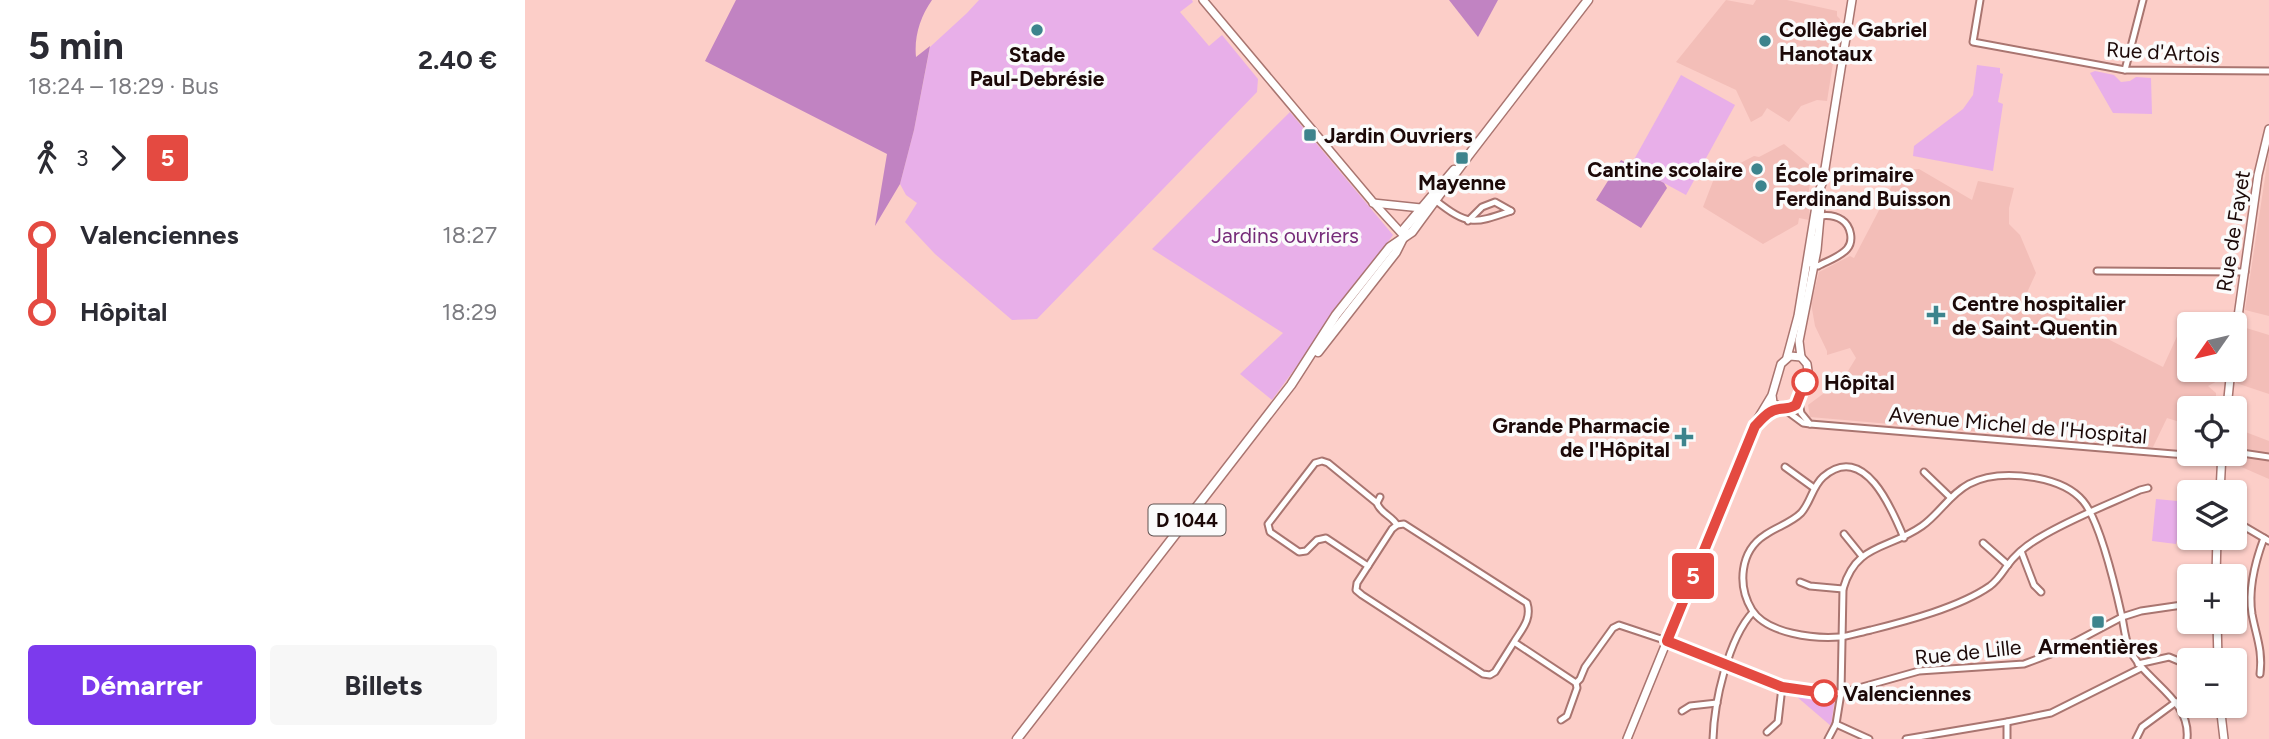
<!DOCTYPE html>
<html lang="fr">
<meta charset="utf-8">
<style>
body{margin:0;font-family:Figtree,sans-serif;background:#f7f7f7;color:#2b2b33;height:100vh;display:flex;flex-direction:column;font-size:26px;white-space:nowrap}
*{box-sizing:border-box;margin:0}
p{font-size:23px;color:#7c7c81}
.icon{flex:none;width:38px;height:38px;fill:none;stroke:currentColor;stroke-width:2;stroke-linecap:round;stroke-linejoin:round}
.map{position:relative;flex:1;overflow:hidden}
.sheet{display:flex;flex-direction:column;background:#fff;width:525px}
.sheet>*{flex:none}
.badge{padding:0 14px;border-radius:5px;font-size:24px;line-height:46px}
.needle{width:46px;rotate:236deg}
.controls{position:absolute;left:1652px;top:312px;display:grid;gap:14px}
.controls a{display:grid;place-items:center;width:70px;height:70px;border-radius:7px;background:#fff;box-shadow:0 2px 5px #0004;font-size:35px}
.map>.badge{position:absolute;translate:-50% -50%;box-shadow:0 0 0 4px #fff}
.legs{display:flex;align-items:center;gap:10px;height:77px;padding:0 28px;font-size:23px}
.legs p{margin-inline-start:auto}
.overview{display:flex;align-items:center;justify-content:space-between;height:119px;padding:0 28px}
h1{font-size:38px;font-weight:700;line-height:52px}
.primary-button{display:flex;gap:14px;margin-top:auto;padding:14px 28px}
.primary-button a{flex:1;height:80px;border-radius:7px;background:#7c3aed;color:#fff;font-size:28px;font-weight:700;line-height:80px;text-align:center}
.primary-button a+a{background:#f7f7f7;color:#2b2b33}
ul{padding:0 28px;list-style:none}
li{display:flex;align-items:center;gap:24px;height:77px;font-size:26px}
li i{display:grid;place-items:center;width:10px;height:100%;margin:0 9px;background:currentColor}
li i::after{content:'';width:18px;height:18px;margin:-9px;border:5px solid;border-radius:50%;background:#fff}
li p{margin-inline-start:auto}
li:first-child i{background:linear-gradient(#0000 50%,currentColor 0)}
li:last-child i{background:linear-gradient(currentColor 50%,#0000 0)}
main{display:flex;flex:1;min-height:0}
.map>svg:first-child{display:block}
</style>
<main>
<section class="sheet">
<div class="overview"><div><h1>5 min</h1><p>18:24 – 18:29 · Bus</p></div><b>2.40 €</b></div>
<div class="legs"><svg class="icon" aria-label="walk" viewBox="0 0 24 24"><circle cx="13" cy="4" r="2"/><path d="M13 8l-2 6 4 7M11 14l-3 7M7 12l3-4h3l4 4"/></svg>3<svg class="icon" aria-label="forward" viewBox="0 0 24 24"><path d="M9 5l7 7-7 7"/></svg><b class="badge" style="background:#e44a41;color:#fff">5</b></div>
<ul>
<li><i style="color:#e44a41"></i><b>Valenciennes</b><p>18:27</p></li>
<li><i style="color:#e44a41"></i><b>Hôpital</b><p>18:29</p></li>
</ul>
<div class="primary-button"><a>Démarrer</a><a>Billets</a></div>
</section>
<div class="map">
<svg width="1744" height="739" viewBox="0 0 1744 739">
<rect width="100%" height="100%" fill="#fccec8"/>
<g fill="#f3beb8">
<polygon points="1201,0 1228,5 1231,0 1262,0 1312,11 1312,16 1315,19 1302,101 1292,100 1276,106 1264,122 1242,108 1237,116 1226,122 1211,90 1151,62"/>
<polygon points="1259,144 1288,168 1283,195 1285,200 1284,220 1274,218 1273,224 1238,244 1178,207 1190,176 1229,156 1234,157"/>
<polygon points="1744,151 1744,316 1720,310"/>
<polygon points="1394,169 1447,200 1453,181 1489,188 1484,208 1484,224 1495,235 1511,273 1500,297 1638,367 1654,332 1664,337 1664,369 1700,369 1700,377 1683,386 1691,393 1691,402 1698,404 1698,408 1664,408 1664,425 1642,418 1628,447 1285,417 1283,405 1306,388 1323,371 1331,358 1325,348 1302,355 1302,351 1290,326 1286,303 1294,272 1325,256 1329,258 1375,170"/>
<polygon points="1718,327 1744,335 1744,394 1711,383"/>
<polygon points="1710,428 1744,441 1744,479 1705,462 1705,453 1710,453"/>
</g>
<g fill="#e8afe9">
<polygon points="454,0 667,0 668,2 655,12 684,46 697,35 733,79 732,92 512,319 487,320 410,254 380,222 392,203 381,195 375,184 389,130 405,47 442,13"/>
<polygon points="1452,65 1475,68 1475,73 1478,74 1473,102 1478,104 1468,171 1388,156 1389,146 1438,109 1448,95"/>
<polygon points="1570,71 1589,75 1596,82 1605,81 1611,77 1626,78 1627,114 1588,113 1565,73"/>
<polygon points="1156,75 1210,105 1161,195 1106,165"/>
<polygon points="765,112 868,235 747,400 715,374 758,333 627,249"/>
<polygon points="1631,499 1663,502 1662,523 1656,523 1651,544 1627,541"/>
<polygon points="1271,696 1310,697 1306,726"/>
</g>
<g fill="#c183c2">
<path d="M 211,0 L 407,0 C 395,17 389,37 391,57 L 405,46 L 389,130 L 375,184 L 350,226 L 362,154 L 180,61 Z"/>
<polygon points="924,0 973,0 953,37"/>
<polygon points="1096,160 1139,183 1142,188 1116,228 1071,200"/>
</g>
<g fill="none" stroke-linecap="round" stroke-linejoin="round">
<defs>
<g id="street">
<polyline points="1455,0 1448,42 1600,70 1744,71"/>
<polyline points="1600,70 1618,0"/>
<path d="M 910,200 C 943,226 948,224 986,211"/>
<polyline points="943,221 957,207 970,202 986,211"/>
<path d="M 1290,238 L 1286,264 L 1293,266 C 1302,261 1315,257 1322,249 C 1329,241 1326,226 1317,220 C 1311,216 1302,215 1295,216"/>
<polyline points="1572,271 1720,272"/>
<polyline points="1274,403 1276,413 1285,424"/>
<polyline points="1259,409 1278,423 1285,424 1697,458"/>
<polyline points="1710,452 1744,457"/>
<polyline points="1260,467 1289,488"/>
<polyline points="1399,472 1425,497"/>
<path d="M 855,497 L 852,503 C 855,513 867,516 872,525"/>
<polyline points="1710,521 1744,541"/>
<polyline points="1319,534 1336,555"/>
<path d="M 1379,538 C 1367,509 1339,441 1298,477 C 1287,487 1286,502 1276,513 C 1266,523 1251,527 1240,535 C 1215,551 1212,585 1227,610 C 1242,634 1290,639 1315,637 C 1325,636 1336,632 1346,630 C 1382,621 1435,607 1465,586 C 1473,580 1477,573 1482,566 C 1490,555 1502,545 1514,538 C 1545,519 1582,505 1615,490 L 1623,488"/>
<polyline points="1458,543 1483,565"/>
<polyline points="1496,551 1509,585 1516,592"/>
<polyline points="843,566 801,538 792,540 781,551 774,552 745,532 743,524 790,463 797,461 803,463 852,503"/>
<polyline points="1275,582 1285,586 1318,589"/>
<path d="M 989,642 C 997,629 1007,619 1002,603 L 879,524 L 872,525 L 867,529 L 832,583 L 831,590 L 837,595 L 958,674 L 965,675 L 970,672 L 989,642 L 1051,683 L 1055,679 L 1060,667 L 1088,628 L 1094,625 L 1142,641 L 1257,687 L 1269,690 L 1316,693 L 1394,671 L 1499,664 L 1531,652 L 1597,617 L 1616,611 L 1664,604"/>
<polyline points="1613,664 1644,657 1656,662"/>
<path d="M 1735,674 C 1738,650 1731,636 1727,614 C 1723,588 1730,562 1739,538"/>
<polyline points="1157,711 1165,706 1192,703"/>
<polyline points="1036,720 1042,716 1052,688 1051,683"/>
<polyline points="1311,724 1344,739"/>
<polyline points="1242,732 1253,722 1257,687"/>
<path d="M 1188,739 C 1189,703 1203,639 1228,612"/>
<path d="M 1303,739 L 1311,724 L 1316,693 L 1318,589 C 1331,543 1363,550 1397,526 C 1414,514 1425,494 1444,484 C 1465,473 1489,474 1512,478 C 1528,481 1547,488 1558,501 C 1575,521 1591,590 1597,617 C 1599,627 1600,638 1604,648 C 1619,682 1666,698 1662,739"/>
<polyline points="1381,739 1482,722 1526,713 1616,668"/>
<polyline points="1482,739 1482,722"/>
<polyline points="1611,739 1617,727 1651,702"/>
</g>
<g id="secondary">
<polyline points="678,0 847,201 879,236"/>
<polyline points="848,203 896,208"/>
<polyline points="1710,338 1733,175 1744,129"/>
<polyline points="1262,357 1273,316 1293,194 1298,181 1327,0"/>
<polyline points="1276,357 1274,341 1292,250 1296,206"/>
<polyline points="1702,408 1706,369"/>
<polyline points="1235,420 1241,415 1256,408"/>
<polyline points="1695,492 1697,453"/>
<polyline points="1691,576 1692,537"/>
<polyline points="1692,621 1693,660"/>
<polyline points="1695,705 1699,739"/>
<polyline points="1102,739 1232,420 1247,395 1256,364 1265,356 1276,357 1282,364 1283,371 1274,403 1268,407 1258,409 1248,403 1247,395"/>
</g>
<g id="primary">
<polyline points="793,352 871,252 879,236 879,229 929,170"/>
<polyline points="492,739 766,385 811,315 865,247 887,232 895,221 943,156 1063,0"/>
</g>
</defs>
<use href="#street" stroke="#a97570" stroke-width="9"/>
<use href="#secondary" stroke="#a97570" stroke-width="10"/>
<use href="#primary" stroke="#a97570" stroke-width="11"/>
<use href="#street" stroke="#fff" stroke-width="5"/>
<use href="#secondary" stroke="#fff" stroke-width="7"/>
<use href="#primary" stroke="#fff" stroke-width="8"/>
</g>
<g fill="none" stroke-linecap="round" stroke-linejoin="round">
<defs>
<path id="line-1" d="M 1280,382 L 1271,405 C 1264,409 1261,408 1254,409 C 1244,410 1237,419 1230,426 L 1142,641 L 1257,687 L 1299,693"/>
</defs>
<use href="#line-1" stroke="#fff" stroke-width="16"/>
<use href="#line-1" stroke="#e44a41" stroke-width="10"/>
</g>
<g fill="#3d848d" stroke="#fbfbfb" stroke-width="2.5">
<circle cx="512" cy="30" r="7"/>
<circle cx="1240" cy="41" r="7"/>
<rect x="778" y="128" width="14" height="14" rx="3.5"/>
<rect x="930" y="151" width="14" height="14" rx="3.5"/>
<circle cx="1232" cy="169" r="7"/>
<circle cx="1236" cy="186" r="7"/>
<path d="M1407.5 304.5h7v7h7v7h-7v7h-7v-7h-7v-7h7z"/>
<path d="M1155.5 426.5h7v7h7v7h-7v7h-7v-7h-7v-7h7z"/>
<rect x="1566" y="615" width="14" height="14" rx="3.5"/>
</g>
<g fill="#fff" stroke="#e44a41" stroke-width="3.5">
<circle cx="1280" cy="382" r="12"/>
<circle cx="1299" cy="693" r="12"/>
</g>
<g text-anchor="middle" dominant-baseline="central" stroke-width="7" stroke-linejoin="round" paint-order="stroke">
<rect fill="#fbfbfb" stroke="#5f5251" stroke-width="2" x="623.5" y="504.5" width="77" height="31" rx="5"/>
<g font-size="19" font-weight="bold" fill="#1c0908">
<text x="662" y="520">D 1044</text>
</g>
<g font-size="21" font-weight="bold" fill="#1c0908" stroke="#fbfbfb" text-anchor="start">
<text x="1254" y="29">Collège Gabriel<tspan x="1254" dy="24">Hanotaux</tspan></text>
<text x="512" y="54" text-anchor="middle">Stade<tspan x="512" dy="24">Paul-Debrésie</tspan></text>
<text x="799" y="135">Jardin Ouvriers</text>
<text x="1218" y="169" text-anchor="end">Cantine scolaire</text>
<text x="1250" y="174">École primaire<tspan x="1250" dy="24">Ferdinand Buisson</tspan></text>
<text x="937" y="182" text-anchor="middle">Mayenne</text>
<text x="1427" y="303">Centre hospitalier<tspan x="1427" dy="24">de Saint-Quentin</tspan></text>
<text x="1145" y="425" text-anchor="end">Grande Pharmacie<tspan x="1145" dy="24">de l'Hôpital</tspan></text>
<text x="1573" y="646" text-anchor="middle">Armentières</text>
</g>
<g font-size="21" fill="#1c0908" stroke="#fbfbfb">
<text transform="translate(1638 52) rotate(3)">Rue d'Artois</text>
<text transform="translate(1708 231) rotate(-81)">Rue de Fayet</text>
<text transform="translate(1493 425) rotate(5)">Avenue Michel de l'Hospital</text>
<text transform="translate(1443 652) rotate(-6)">Rue de Lille</text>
</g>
<g font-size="21" fill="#762b79" stroke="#fbfbfb">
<text x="760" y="235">Jardins ouvriers</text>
</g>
<g font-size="21" font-weight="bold" fill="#1c0908" stroke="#fbfbfb" text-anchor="start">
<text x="1299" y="382">Hôpital</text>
<text x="1318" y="693">Valenciennes</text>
</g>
</g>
</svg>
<div class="controls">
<a><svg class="needle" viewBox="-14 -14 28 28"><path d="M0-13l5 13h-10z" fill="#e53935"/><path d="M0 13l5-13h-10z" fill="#7c7c81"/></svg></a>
<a><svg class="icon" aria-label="locate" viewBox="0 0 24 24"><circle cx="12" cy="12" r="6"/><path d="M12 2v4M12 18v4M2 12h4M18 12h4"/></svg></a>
<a><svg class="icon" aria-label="layers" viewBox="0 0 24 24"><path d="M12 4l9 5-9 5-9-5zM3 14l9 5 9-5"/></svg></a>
<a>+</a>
<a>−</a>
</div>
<b class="badge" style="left:1168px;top:576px;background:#e44a41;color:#fff">5</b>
</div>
</main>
